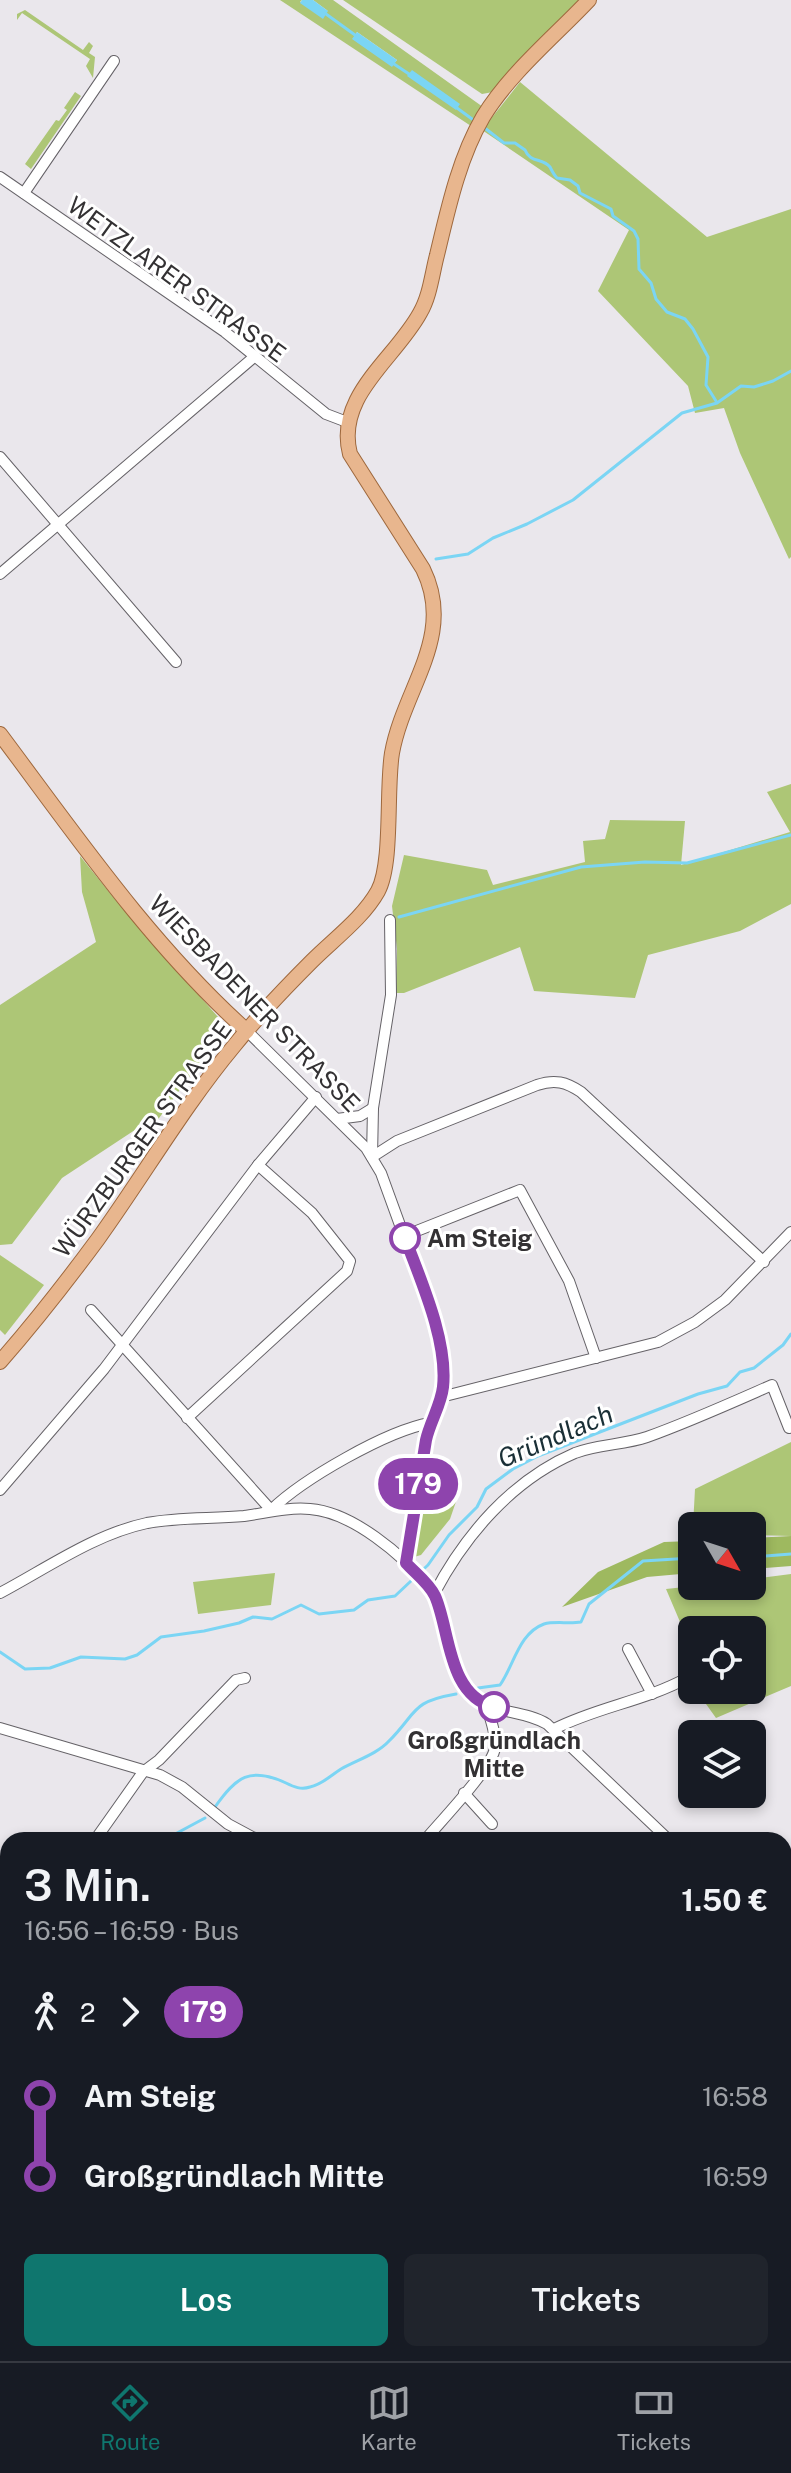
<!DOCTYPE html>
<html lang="de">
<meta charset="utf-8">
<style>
body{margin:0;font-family:"Public Sans",sans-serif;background:#20242c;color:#f1f3f6;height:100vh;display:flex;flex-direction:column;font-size:30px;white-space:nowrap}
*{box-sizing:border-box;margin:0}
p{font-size:26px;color:#9ea1a6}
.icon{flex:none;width:44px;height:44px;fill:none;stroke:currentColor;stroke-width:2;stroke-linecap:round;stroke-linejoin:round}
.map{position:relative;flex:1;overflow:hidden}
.sheet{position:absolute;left:0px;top:1832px;width:792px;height:530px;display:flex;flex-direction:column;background:#171b24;border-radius:24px 24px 0 0;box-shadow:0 4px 12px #0003}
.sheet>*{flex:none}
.badge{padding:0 16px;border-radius:26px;font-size:28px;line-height:52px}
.needle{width:52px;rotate:129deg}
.buttons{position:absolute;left:678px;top:1512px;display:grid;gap:16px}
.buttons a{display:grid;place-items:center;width:88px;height:88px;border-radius:12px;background:#171b24;box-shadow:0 4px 12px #0003;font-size:40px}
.map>.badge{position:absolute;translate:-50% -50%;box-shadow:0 0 0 4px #fff}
.legs{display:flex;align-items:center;gap:12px;height:88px;padding:0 24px;font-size:26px}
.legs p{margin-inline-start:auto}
.headline{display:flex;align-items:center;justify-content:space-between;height:136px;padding:0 24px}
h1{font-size:44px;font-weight:600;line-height:60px}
.cta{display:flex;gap:16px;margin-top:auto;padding:16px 24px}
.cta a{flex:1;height:92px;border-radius:12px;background:#0f766e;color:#fff;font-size:32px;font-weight:600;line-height:92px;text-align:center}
.cta a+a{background:#20242c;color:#f1f3f6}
ul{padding:0 24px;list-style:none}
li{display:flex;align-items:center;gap:28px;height:80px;font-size:30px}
li i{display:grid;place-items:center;width:12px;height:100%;margin:0 10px;background:currentColor}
li i::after{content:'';width:20px;height:20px;margin:-10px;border:6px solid;border-radius:50%;background:#171b24}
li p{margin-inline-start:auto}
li:first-child i{background:linear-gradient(#0000 50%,currentColor 0)}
li:last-child i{background:linear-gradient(currentColor 50%,#0000 0)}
.dock{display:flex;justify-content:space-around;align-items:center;height:112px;border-top:2px solid #363941;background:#171b24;font-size:22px;color:#9ea1a6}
.dock a{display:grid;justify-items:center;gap:4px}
.dock .current{color:#0f766e}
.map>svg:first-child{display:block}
</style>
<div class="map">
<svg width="791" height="2361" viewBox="0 0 791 2361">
<rect width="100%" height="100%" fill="#eae7ec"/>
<g fill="#adc676" fill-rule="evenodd">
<path d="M 280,0 L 302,0 L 300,2 L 328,11 L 313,0 L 333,0 L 483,107 L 471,126 ZM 357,32 L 397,60 L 392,66 L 353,39 Z"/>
<polygon points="343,0 580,0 493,92 482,94"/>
<polygon points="25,10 83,50 89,42 93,46 89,53 95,57 93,78 86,66 90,59 22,13 17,20 17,14"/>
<polygon points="520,82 707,237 791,209 791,557 789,559 740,453 724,408 695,413 688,386 598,291 629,230 482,130"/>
<polygon points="75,92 81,96 31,169 25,164 56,120 59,121 67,110 64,108"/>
<polygon points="791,784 791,904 740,931 648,955 635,998 534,991 520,947 404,993 396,993 397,949 392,906 404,855 487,870 493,885 585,862 583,841 605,839 610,820 685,821 681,865 790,832 767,792"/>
<polygon points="80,856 114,898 218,1017 217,1039 151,1129 144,1124 62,1178 12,1244 0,1245 0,1005 96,942 82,892"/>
<polygon points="0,1255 44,1285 5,1335 0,1330"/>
<polygon points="791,1442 791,1536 752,1535 752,1526 693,1526 695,1489"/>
<polygon points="426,1484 459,1493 450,1519 421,1555 414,1557"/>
<polygon points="275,1573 271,1605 198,1614 193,1582"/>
<polygon points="791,1574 791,1686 716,1718 696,1690 752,1690 752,1630 692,1630 692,1650 666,1589 694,1586 752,1586 752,1579"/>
<polygon points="137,2354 179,2354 175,2361 132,2361"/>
</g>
<g fill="#9eb95f">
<polygon points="791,1536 791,1566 752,1569 752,1538"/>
<polygon points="692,1541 692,1573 647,1577 562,1607 598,1572 664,1542"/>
</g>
<g fill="#7bd5f4">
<polygon points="302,0 313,0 328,11 323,19 300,3"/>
<polygon points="357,32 397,60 392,67 352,39"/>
<polygon points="412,70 460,104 456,110 407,76"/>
</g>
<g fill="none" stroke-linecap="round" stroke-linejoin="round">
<g stroke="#7bd5f4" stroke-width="3">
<polyline points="326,14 355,35"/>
<polyline points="394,64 409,74"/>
<polyline points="457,108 472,119"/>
<path d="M 486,129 L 504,143 L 515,143 L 525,150 C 530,163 543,158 550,167 C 552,171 554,175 557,178 L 570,180 L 578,186 L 580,193 L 611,209 L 613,216 L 634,231 L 638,239 L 639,269 L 651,283 L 656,299 L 667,312 L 685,319 L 693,329 L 708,357 L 706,385 L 716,401"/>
<polyline points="436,559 468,554 493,538 527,524 573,500 682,413 717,403 741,386 754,387 773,381 791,371"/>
<polyline points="399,917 581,867 645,862 687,863 791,835"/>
<polyline points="752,1557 791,1554"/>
<polyline points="0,1652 25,1669 50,1668 81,1657 125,1659 137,1655 161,1637 204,1631 239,1623 253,1617 272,1619 301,1605 319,1614 354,1610 368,1600 395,1596 428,1565 449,1535 477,1507 486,1489 513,1469 538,1456 698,1394 727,1386 740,1372 754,1368 783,1345 791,1334"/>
<path d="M 478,1688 L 500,1685 C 514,1665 519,1633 544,1624 C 554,1621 570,1624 581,1622 L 589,1604 L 643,1561 L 692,1558"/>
<path d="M 215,1807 C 236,1777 250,1766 286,1783 C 294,1787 301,1790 310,1787 C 323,1784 330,1776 341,1769 C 357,1760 377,1754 389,1741 C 418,1712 410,1702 456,1694"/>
<polyline points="164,1840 205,1818"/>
<polyline points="0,1927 8,1925"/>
</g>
<defs>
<g id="minor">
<polyline points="0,177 225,332 326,414 347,422"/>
<polyline points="24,193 114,61"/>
<polyline points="0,457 176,662"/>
<polyline points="0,574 254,357"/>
<polyline points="247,1031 366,1148 381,1173 428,1302 441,1355 443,1371 441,1397 430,1423 426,1440 406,1563"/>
<polyline points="337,1119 360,1116 373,1108"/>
<path d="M 372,1157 L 397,1141 L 537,1085 C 555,1079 566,1082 581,1092 L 764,1262"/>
<polyline points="372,1157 373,1108 391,995 390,920"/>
<polyline points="404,1236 520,1190 569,1281 596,1358"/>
<path d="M 91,1310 L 271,1510 C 303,1479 386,1431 430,1423"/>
<polyline points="441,1397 658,1342 695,1322 725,1300 791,1232"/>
<polyline points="187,1418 347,1271 350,1261 312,1213 258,1165"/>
<polyline points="0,1490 104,1369 258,1165 316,1097"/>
<path d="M 0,1593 C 47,1568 95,1534 147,1523 C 179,1517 212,1519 244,1516 C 266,1513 287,1507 310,1509 C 352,1512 403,1555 429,1587 C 438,1598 439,1613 442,1626 C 447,1651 458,1686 479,1701 C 496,1713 526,1711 547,1724 L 669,1840"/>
<path d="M 434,1594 C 465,1535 512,1480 575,1453 C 598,1444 624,1445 647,1437 C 689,1422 731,1403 772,1385 L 789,1428"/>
<polyline points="628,1649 652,1694"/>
<polyline points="0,1728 160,1775 182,1787 228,1824 258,1840"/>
<path d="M 554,1729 C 597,1707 645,1701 687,1678"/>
<polyline points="464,1793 492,1824"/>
<polyline points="95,1840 143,1772 159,1760 236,1680 245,1678"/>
<path d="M 425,1840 C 440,1822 492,1768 495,1748 C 497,1736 490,1717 486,1705"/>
<polyline points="784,1954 791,1963"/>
<polyline points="784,2076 791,2061"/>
<polyline points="0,2237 8,2224"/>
<polyline points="435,2354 436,2361"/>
<polyline points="728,2354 729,2361"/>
<polyline points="44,2361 47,2354"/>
<polyline points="240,2361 245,2354"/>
<polyline points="640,2361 643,2354"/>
</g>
<g id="major">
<path d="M 0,734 C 77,837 151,945 247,1031"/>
<path d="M 0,1362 C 35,1322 67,1281 98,1239 C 144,1175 184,1106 234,1046 C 258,1016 285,988 312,961 C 334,939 363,918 378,891 C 393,863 386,789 392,753 C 404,687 456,636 423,569 L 350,454 C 335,396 395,359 420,313 C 430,296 432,274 437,255 C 448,209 459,158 483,117 C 510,73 554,37 589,0"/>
</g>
</defs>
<use href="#minor" stroke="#656267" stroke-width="12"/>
<use href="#major" stroke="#9e683d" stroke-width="16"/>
<use href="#minor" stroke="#fff" stroke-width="10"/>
<use href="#major" stroke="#e8b68e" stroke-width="14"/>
</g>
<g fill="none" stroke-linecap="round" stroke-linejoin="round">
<defs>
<path id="line-1" d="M 405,1238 C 421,1281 448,1341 443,1387 C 441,1405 430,1422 426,1440 L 406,1563 C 415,1573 429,1583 435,1596 C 450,1629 447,1695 494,1707"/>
</defs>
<use href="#line-1" stroke="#fff" stroke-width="18"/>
<use href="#line-1" stroke="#8e44ad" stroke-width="12"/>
</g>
<g fill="#fff" stroke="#8e44ad" stroke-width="4">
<circle cx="405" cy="1238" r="14"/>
<circle cx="494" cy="1707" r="14"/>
</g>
<g text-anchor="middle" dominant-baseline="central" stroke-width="6" stroke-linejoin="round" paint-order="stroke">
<g font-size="24" fill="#333133" stroke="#fff">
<text transform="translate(177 279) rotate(36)">WETZLARER STRASSE</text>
<text transform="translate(255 1003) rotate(46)">WIESBADENER STRASSE</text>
<text transform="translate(142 1139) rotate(-54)">WÜRZBURGER STRASSE</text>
</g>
<g font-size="24" font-weight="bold" fill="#333133" stroke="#fff" text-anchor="start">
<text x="427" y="1238">Am Steig</text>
<text x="494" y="1740" text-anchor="middle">Großgründlach<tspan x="494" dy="28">Mitte</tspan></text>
</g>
<g font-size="26" font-style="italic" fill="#1a2f36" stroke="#fff">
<text transform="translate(555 1436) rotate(-23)">Gründlach</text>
</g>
</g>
</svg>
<div class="buttons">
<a><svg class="needle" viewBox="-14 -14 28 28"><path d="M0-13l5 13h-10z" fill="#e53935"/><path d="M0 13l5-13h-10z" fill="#9ea1a6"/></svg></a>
<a><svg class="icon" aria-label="locate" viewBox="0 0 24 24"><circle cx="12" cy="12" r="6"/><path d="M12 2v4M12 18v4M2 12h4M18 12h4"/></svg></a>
<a><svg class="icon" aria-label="layers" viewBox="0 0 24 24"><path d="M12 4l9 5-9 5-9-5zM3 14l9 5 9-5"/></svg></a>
</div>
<b class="badge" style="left:418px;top:1484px;background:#8e44ad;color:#fff">179</b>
<section class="sheet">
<div class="headline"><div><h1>3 Min.</h1><p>16:56 – 16:59 · Bus</p></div><b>1.50 €</b></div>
<div class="legs"><svg class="icon" aria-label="walk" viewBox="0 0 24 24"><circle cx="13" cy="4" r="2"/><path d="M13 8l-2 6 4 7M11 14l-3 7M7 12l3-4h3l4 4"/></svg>2<svg class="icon" aria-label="forward" viewBox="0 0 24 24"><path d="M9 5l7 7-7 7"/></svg><b class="badge" style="background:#8e44ad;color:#fff">179</b></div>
<ul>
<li><i style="color:#8e44ad"></i><b>Am Steig</b><p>16:58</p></li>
<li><i style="color:#8e44ad"></i><b>Großgründlach Mitte</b><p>16:59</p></li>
</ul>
<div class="cta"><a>Los</a><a>Tickets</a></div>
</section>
</div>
<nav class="dock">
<a class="current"><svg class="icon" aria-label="directions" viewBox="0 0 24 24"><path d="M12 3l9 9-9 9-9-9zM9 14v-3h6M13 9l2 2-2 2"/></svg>Route</a>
<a><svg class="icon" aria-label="map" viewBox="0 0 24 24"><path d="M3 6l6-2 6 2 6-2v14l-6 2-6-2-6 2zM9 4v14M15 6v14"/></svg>Karte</a>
<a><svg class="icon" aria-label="tickets" viewBox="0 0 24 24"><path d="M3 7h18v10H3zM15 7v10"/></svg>Tickets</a>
</nav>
